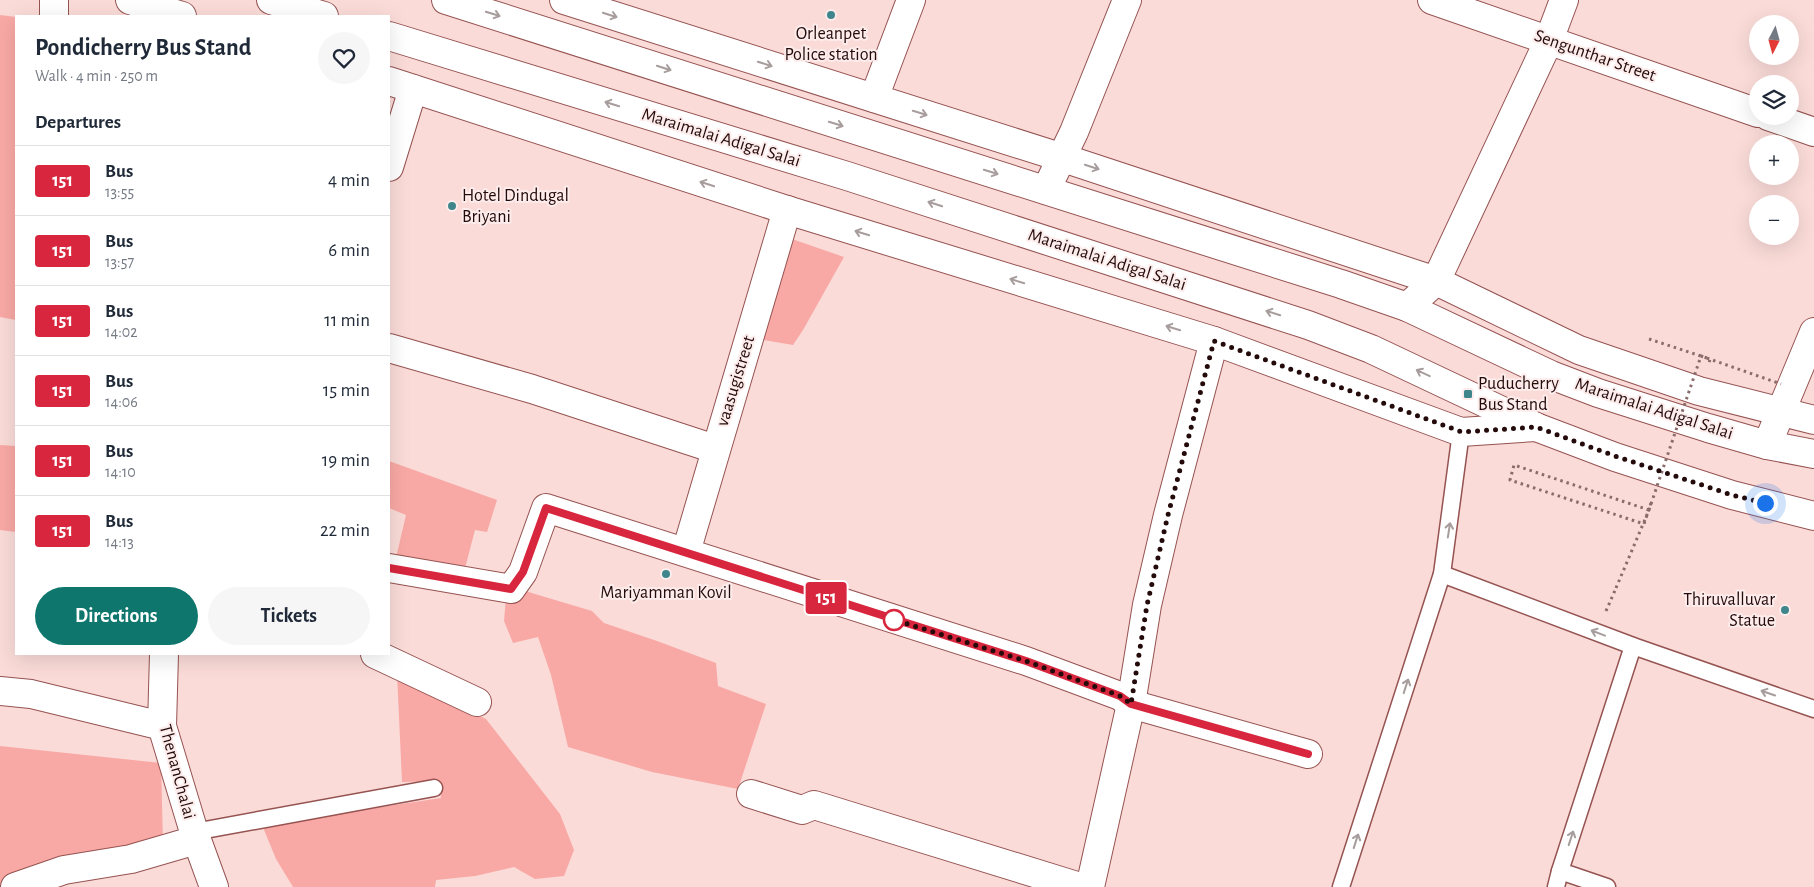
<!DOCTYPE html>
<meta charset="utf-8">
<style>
body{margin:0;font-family:"Alegreya Sans",sans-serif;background:#f6f6f7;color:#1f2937;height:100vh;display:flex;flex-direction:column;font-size:19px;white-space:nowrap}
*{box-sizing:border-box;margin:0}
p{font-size:16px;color:#747a83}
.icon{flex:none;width:28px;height:28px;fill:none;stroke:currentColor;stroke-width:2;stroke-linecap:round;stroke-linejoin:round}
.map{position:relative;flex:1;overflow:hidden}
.side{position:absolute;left:15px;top:15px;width:375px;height:640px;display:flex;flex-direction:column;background:#fff;border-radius:0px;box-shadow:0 5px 20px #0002}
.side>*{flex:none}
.badge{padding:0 10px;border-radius:4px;font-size:18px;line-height:32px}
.needle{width:32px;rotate:186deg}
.fabs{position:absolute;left:1749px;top:15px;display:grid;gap:10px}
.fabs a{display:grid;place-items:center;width:50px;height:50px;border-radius:50%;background:#fff;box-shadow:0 5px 20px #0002;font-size:25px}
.you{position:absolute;width:25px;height:25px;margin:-12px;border:4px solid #fff;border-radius:50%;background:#1a73e8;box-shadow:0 0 0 8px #1a73e833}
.map>.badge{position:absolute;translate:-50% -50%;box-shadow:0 0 0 2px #fff}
h2{padding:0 20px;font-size:19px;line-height:45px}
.round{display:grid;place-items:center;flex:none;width:52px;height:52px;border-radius:26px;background:#f6f6f7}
.head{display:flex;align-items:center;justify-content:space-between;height:85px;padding:0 20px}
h1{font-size:24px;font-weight:600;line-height:38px}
.action{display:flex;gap:10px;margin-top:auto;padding:10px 20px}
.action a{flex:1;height:58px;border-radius:30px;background:#0f766e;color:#fff;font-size:20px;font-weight:600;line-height:58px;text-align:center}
.action a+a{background:#f6f6f7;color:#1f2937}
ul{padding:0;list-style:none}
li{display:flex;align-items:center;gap:15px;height:70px;padding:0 20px;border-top:1px solid #e0e1e3}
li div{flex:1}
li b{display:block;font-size:19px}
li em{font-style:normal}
li .badge{min-width:55px;font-weight:700;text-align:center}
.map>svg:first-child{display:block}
</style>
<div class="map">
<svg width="1814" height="887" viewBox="0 0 1814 887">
<rect width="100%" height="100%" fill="#fadbd8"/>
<g fill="#f9a9a5">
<polygon points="0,15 16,17 16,320 0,317"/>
<polygon points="792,239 844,257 803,330 793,345 757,339"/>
<polygon points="0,445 16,446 16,532 0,530"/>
<polygon points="389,461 497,500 487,532 475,530 464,572 395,562 406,515 389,508"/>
<polygon points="525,591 592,611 604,623 657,641 716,663 718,686 766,704 738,789 652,772 568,747 551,675 538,637 513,643 504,621 506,597"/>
<polygon points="397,673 486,719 560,814 574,850 564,876 535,879 514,867 475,876 436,880 435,887 293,887 276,859 262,825 441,798 439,781 402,782"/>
<polygon points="0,746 161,763 163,843 40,869 0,887"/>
</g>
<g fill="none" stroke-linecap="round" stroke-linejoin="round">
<defs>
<g id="service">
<polyline points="1442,574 1633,646 1814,709"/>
<polyline points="194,832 434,788"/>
<polyline points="1341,887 1442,574 1461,432"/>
<polyline points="1556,887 1560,871"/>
<polyline points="1607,887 1560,871 1633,646"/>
</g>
<g id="minor">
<polyline points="130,0 182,16"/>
<polyline points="564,0 1060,157 1436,281 1579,350 1699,391 1814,420"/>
<polyline points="1432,0 1758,113"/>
<polyline points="389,81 787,210 1214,341 1461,432 1536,427"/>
<polyline points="874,98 911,0"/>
<polyline points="1768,116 1814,132"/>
<polyline points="389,167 413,89"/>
<polyline points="1046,190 1074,132 1127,0"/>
<polyline points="1407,307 1436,281 1549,40 1564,0"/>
<polyline points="389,348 532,389 715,449"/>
<polyline points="1767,445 1814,332"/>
<polyline points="686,552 787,210"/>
<polyline points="389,568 511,589 523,572 546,508 1026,661 1120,696 1131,704 1308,754"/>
<polyline points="375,654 477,702"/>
<polyline points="0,691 31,694 162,726"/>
<polyline points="751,794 802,810 814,805 1080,887"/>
<polyline points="15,887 64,870 131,859 196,840"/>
<polyline points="1090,887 1131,704 1147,605 1168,515 1214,341"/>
</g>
<g id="tertiary">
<polyline points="54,0 54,16"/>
<polyline points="164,654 162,726 194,832 214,887"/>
</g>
<g id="secondary">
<polyline points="271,0 324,16"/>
<polyline points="446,0 1341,284 1407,307 1551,375 1598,393 1708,428 1767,445 1814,454"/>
<polyline points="389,36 847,176 1308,325 1371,349 1536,427 1615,457 1732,495 1814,516"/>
</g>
</defs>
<use href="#service" stroke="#955351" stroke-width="19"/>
<use href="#minor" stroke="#955351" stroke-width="30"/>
<use href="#tertiary" stroke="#955351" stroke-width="30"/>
<use href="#secondary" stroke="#955351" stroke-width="30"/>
<g stroke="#896c6b" stroke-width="3" stroke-dasharray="2.5 4" stroke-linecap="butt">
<polyline points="1649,339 1710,359 1709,363"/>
<polyline points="1649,510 1514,465 1510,480 1644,524 1652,500"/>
<polyline points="1606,611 1616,588"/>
</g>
<use href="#service" stroke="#fff" stroke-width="16"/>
<use href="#minor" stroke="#fff" stroke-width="28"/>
<use href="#tertiary" stroke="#fff" stroke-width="28"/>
<use href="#secondary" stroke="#fff" stroke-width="28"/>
<polyline stroke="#896c6b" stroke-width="3" stroke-dasharray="2.5 4" stroke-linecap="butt" points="1616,588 1649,510 1701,356 1781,384"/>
</g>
<defs><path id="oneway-shaft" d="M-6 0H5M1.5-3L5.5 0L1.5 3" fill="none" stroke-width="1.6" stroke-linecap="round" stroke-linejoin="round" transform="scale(1.25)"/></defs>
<g stroke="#a79d9d">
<use href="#oneway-shaft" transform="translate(493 14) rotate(17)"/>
<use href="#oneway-shaft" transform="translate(610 15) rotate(18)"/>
<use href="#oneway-shaft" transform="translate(765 64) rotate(18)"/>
<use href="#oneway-shaft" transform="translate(664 68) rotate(18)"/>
<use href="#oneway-shaft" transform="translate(612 104) rotate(-163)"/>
<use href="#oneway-shaft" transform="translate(920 113) rotate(17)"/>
<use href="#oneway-shaft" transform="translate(836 124) rotate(17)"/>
<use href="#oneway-shaft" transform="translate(1092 167) rotate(18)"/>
<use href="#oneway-shaft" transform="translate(991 172) rotate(17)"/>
<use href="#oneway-shaft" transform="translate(707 184) rotate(-162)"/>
<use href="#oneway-shaft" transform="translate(935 204) rotate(-162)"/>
<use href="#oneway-shaft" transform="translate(862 233) rotate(-163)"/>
<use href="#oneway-shaft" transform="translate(1017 281) rotate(-163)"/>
<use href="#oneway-shaft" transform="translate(1273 313) rotate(-162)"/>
<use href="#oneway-shaft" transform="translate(1173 328) rotate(-163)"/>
<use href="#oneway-shaft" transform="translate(1423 373) rotate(-155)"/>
<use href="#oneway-shaft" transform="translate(1449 530) rotate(-81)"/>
<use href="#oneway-shaft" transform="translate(1598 633) rotate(-159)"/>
<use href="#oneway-shaft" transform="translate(1406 686) rotate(-72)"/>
<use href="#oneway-shaft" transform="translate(1768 693) rotate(-161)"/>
<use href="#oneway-shaft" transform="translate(1571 838) rotate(-72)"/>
<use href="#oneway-shaft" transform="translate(1356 841) rotate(-72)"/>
</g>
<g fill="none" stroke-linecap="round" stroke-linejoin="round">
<defs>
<polyline id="line" points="389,568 511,589 523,572 546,508 1026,661 1120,696 1131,704 1308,754"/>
</defs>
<use href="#line" stroke="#fff" stroke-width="11"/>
<use href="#line" stroke="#d7263d" stroke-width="8"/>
<polyline stroke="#240a0a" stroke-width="5" stroke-dasharray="0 9" points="894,620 892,619 1026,661 1120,696 1131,704 1147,605 1168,515 1214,341 1462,432 1536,427 1615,456 1732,495 1765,503"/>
</g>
<g fill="#3f868c" stroke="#fceceb" stroke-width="2">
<circle cx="831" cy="15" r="5"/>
<circle cx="452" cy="206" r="5"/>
<rect x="1463" y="389" width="10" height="10" rx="2.5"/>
<circle cx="666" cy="574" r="5"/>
<circle cx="1785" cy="610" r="5"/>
</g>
<circle fill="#fff" stroke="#d7263d" stroke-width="2.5" cx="894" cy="620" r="10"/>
<g text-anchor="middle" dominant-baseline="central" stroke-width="4" stroke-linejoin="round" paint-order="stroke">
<g font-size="18" fill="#240a0a" stroke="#fceceb">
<text x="831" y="34">Orleanpet<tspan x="831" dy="21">Police station</tspan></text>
<text x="462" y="196" text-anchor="start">Hotel Dindugal<tspan x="462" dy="21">Briyani</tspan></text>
<text x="1478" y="384" text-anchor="start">Puducherry<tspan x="1478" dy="21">Bus Stand</tspan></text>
<text x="666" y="593">Mariyamman Kovil</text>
<text x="1775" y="600" text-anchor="end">Thiruvalluvar<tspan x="1775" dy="21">Statue</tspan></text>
</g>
<g font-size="18" fill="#240a0a" stroke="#fceceb">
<text transform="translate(1595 56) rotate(19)">Sengunthar Street</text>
<text transform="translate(721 138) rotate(17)">Maraimalai Adigal Salai</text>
<text transform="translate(1107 260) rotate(18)">Maraimalai Adigal Salai</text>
<text transform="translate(736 381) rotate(-73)">vaasugistreet</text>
<text transform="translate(1654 409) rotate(18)">Maraimalai Adigal Salai</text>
<text transform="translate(177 772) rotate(75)">ThenanChalai</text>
</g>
</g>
</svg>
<div class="fabs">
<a><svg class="needle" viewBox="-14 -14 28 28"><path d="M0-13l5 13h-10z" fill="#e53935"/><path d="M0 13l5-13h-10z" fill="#747a83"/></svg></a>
<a><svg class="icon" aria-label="layers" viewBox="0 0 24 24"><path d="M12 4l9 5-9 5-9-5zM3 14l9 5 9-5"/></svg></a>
<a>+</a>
<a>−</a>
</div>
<div class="you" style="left:1765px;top:503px"></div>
<b class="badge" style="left:826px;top:598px;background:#d7263d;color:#fff">151</b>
<section class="side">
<div class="head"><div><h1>Pondicherry Bus Stand</h1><p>Walk · 4 min · 250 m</p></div><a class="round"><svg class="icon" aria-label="heart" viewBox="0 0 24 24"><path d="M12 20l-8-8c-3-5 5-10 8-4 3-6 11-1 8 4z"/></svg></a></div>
<h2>Departures</h2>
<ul>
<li><span class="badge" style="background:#d7263d;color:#fff">151</span><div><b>Bus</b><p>13:55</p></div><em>4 min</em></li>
<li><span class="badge" style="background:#d7263d;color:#fff">151</span><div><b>Bus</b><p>13:57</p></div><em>6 min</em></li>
<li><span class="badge" style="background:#d7263d;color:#fff">151</span><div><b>Bus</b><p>14:02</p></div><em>11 min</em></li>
<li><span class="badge" style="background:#d7263d;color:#fff">151</span><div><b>Bus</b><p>14:06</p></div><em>15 min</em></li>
<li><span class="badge" style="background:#d7263d;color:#fff">151</span><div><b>Bus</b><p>14:10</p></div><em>19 min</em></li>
<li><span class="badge" style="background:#d7263d;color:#fff">151</span><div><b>Bus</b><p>14:13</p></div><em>22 min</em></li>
</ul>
<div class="action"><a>Directions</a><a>Tickets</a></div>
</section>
</div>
